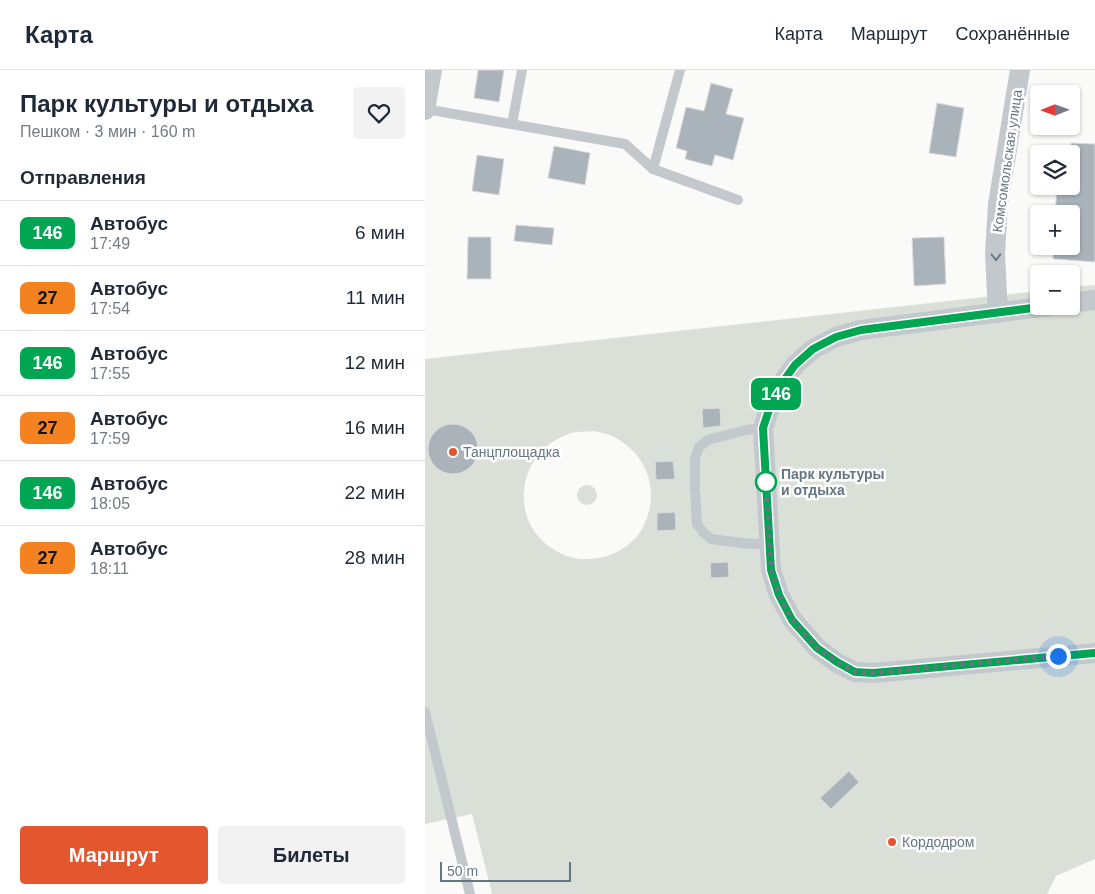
<!DOCTYPE html>
<html lang="ru">
<meta charset="utf-8">
<style>
body{margin:0;font-family:Helvetica,sans-serif;background:#f2f2f3;color:#1f2937;height:100vh;display:flex;flex-direction:column;font-size:19px;white-space:nowrap}
*{box-sizing:border-box;margin:0}
p{font-size:16px;color:#747a83}
.icon{flex:none;width:28px;height:28px;fill:none;stroke:currentColor;stroke-width:2;stroke-linecap:round;stroke-linejoin:round}
.map{position:relative;flex:1;overflow:hidden}
.panel{display:flex;flex-direction:column;background:#fff;width:425px}
.panel>*{flex:none}
.badge{padding:0 10px;border-radius:8px;font-size:18px;line-height:32px}
.needle{width:32px;rotate:269deg}
.buttons{position:absolute;left:605px;top:15px;display:grid;gap:10px}
.buttons a{display:grid;place-items:center;width:50px;height:50px;border-radius:5px;background:#fff;box-shadow:0 1px 4px #0004;font-size:25px}
.scale{position:absolute;left:15px;bottom:12px;width:131px;box-sizing:border-box;padding-left:5px;border:2px solid #657683;border-top:0;font-size:14px;line-height:18px;white-space:nowrap;color:#657683;-webkit-text-stroke:4px #fff;paint-order:stroke}
.you{position:absolute;width:25px;height:25px;margin:-12px;border:4px solid #fff;border-radius:50%;background:#1a73e8;box-shadow:0 0 0 8px #1a73e833}
.map>.badge{position:absolute;translate:-50% -50%;box-shadow:0 0 0 2px #fff}
h2{padding:0 20px;font-size:19px;line-height:45px}
.round{display:grid;place-items:center;flex:none;width:52px;height:52px;border-radius:5px;background:#f2f2f3}
.headline{display:flex;align-items:center;justify-content:space-between;height:85px;padding:0 20px}
h1{font-size:24px;font-weight:800;line-height:38px}
.button{display:flex;gap:10px;margin-top:auto;padding:10px 20px}
.button a{flex:1;height:58px;border-radius:5px;background:#e4572e;color:#fff;font-size:20px;font-weight:800;line-height:58px;text-align:center}
.button a+a{background:#f2f2f3;color:#1f2937}
ul{padding:0;list-style:none}
li{display:flex;align-items:center;gap:15px;height:65px;padding:0 20px;border-top:1px solid #e0e1e3}
li div{flex:1}
li b{display:block;font-size:19px}
li em{font-style:normal}
li .badge{min-width:55px;font-weight:700;text-align:center}
header{display:flex;align-items:center;gap:30px;box-sizing:border-box;height:70px;padding:0 25px;background:#fff;border-bottom:1px solid #e0e1e3}
header strong{font-size:24px}
nav{display:flex;gap:28px;margin-inline-start:auto;font-size:18px}
main{display:flex;flex:1;min-height:0}
.map>svg:first-child{display:block}
</style>
<header>
<strong>Карта</strong>
<nav><a>Карта</a><a>Маршрут</a><a>Сохранённые</a></nav>
</header>
<main>
<section class="panel">
<div class="headline"><div><h1>Парк культуры и отдыха</h1><p>Пешком · 3 мин · 160 m</p></div><a class="round"><svg class="icon" aria-label="heart" viewBox="0 0 24 24"><path d="M12 20l-8-8c-3-5 5-10 8-4 3-6 11-1 8 4z"/></svg></a></div>
<h2>Отправления</h2>
<ul>
<li><span class="badge" style="background:#00a651;color:#fff">146</span><div><b>Автобус</b><p>17:49</p></div><em>6 мин</em></li>
<li><span class="badge" style="background:#f58220;color:#111">27</span><div><b>Автобус</b><p>17:54</p></div><em>11 мин</em></li>
<li><span class="badge" style="background:#00a651;color:#fff">146</span><div><b>Автобус</b><p>17:55</p></div><em>12 мин</em></li>
<li><span class="badge" style="background:#f58220;color:#111">27</span><div><b>Автобус</b><p>17:59</p></div><em>16 мин</em></li>
<li><span class="badge" style="background:#00a651;color:#fff">146</span><div><b>Автобус</b><p>18:05</p></div><em>22 мин</em></li>
<li><span class="badge" style="background:#f58220;color:#111">27</span><div><b>Автобус</b><p>18:11</p></div><em>28 мин</em></li>
</ul>
<div class="button"><a>Маршрут</a><a>Билеты</a></div>
</section>
<div class="map">
<svg width="670" height="824" viewBox="0 0 670 824">
<rect width="100%" height="100%" fill="#fafaf8"/>
<g fill="#dadfd7" fill-rule="evenodd">
<path d="M 670,215 L 670,789 L 631,806 L 622,824 L 67,824 L 47,744 L 0,754 L 0,289 L 614,221 L 614,236 L 646,236 L 646,217 ZM 24,354 C 43,354 59,368 51,389 C 48,396 42,401 34,403 C 4,411 0,367 24,354 ZM 169,361 C 176,363 185,364 191,368 C 223,386 235,422 219,455 C 212,471 195,483 178,487 C 168,489 156,491 145,487 C 125,481 106,464 101,443 C 92,408 112,374 146,363 C 153,361 162,362 169,361 Z"/>
<circle cx="162" cy="425" r="10"/>
</g>
<g fill="#aab3b9" stroke="#dcdcda">
<polygon points="53,0 79,0 74,32 49,28"/>
<polygon points="286,13 308,19 301,44 319,48 308,90 290,85 287,96 260,89 262,81 251,78 261,37 279,41"/>
<polygon points="512,33 539,38 531,87 504,83"/>
<polygon points="646,73 670,74 670,192 628,189 628,176 646,176 646,144 630,144 632,116 646,116"/>
<polygon points="129,76 165,83 160,115 123,108"/>
<polygon points="52,85 79,89 74,125 47,121"/>
<polygon points="91,155 129,158 127,175 89,171"/>
<polygon points="43,167 66,167 66,209 42,209"/>
<polygon points="519,167 521,214 489,216 487,168"/>
<polygon points="295,338 296,356 278,358 277,339"/>
<circle cx="28" cy="379" r="25"/>
<polygon points="248,391 250,409 231,410 230,392"/>
<polygon points="250,442 251,460 232,461 232,443"/>
<polygon points="303,492 304,507 286,508 285,493"/>
<polygon points="424,701 434,712 406,739 395,728"/>
</g>
<g fill="none" stroke-linecap="round" stroke-linejoin="round">
<g stroke="#c3c8cc" stroke-width="10">
<polyline points="0,39 200,74 228,99 313,130"/>
<polyline points="87,54 97,0"/>
<polyline points="228,99 255,0"/>
<polyline points="338,358 321,360 283,370 274,377 270,388 270,420 272,454 278,462 286,469 326,474 344,473"/>
<polyline points="0,642 45,824"/>
</g>
<g stroke="#c3c8cc" stroke-width="20">
<polyline points="0,40 7,0"/>
<polyline points="646,233 670,230"/>
<polyline points="623,236 436,260 411,267 388,279 370,295 357,313 346,334 338,358 346,500 354,525 367,549 392,578 412,593 430,602 448,603 670,583"/>
<polyline points="573,243 570,184 573,134 595,0"/>
</g>
</g>
<defs><path id="oneway-chevron" d="M-2-3.5L2.5 0L-2 3.5" fill="none" stroke-width="1.6" stroke-linecap="round" stroke-linejoin="round" transform="scale(1.25)"/></defs>
<use stroke="#6a7a87" href="#oneway-chevron" transform="translate(571 187) rotate(89)"/>
<g fill="none" stroke-linecap="round" stroke-linejoin="round">
<defs>
<polyline id="line" points="623,236 436,260 411,267 388,279 370,295 357,313 346,334 338,358 346,500 354,525 367,550 392,578 412,592 430,602 448,603 670,583"/>
</defs>
<use href="#line" stroke="#fff" stroke-width="11"/>
<use href="#line" stroke="#00a651" stroke-width="8"/>
<polyline stroke="#657683" stroke-width="5" stroke-dasharray="0 9" points="341,412 346,500 354,525 367,550 392,578 412,592 430,602 448,603 633,586"/>
</g>
<g fill="#e4572e" stroke="#fff" stroke-width="2">
<circle cx="28" cy="382" r="5"/>
<circle cx="467" cy="772" r="5"/>
</g>
<circle fill="#fff" stroke="#00a651" stroke-width="2.5" cx="341" cy="412" r="10"/>
<g text-anchor="middle" dominant-baseline="central" stroke-width="5" stroke-linejoin="round" paint-order="stroke">
<g font-size="14" fill="#657683" stroke="#fff">
<text transform="translate(582 91) rotate(-82)">Комсомольская улица</text>
</g>
<g font-size="14" fill="#657683" stroke="#fff" text-anchor="start">
<text x="38" y="382">Танцплощадка</text>
<text x="477" y="772">Кордодром</text>
</g>
<g font-size="14" font-weight="bold" fill="#657683" stroke="#fff" text-anchor="start">
<text x="356" y="404">Парк культуры<tspan x="356" dy="16">и отдыха</tspan></text>
</g>
</g>
</svg>
<div class="buttons">
<a><svg class="needle" viewBox="-14 -14 28 28"><path d="M0-13l5 13h-10z" fill="#e53935"/><path d="M0 13l5-13h-10z" fill="#747a83"/></svg></a>
<a><svg class="icon" aria-label="layers" viewBox="0 0 24 24"><path d="M12 4l9 5-9 5-9-5zM3 14l9 5 9-5"/></svg></a>
<a>+</a>
<a>−</a>
</div>
<div class="scale">50 m</div>
<div class="you" style="left:633px;top:586px"></div>
<b class="badge" style="left:351px;top:324px;background:#00a651;color:#fff">146</b>
</div>
</main>
